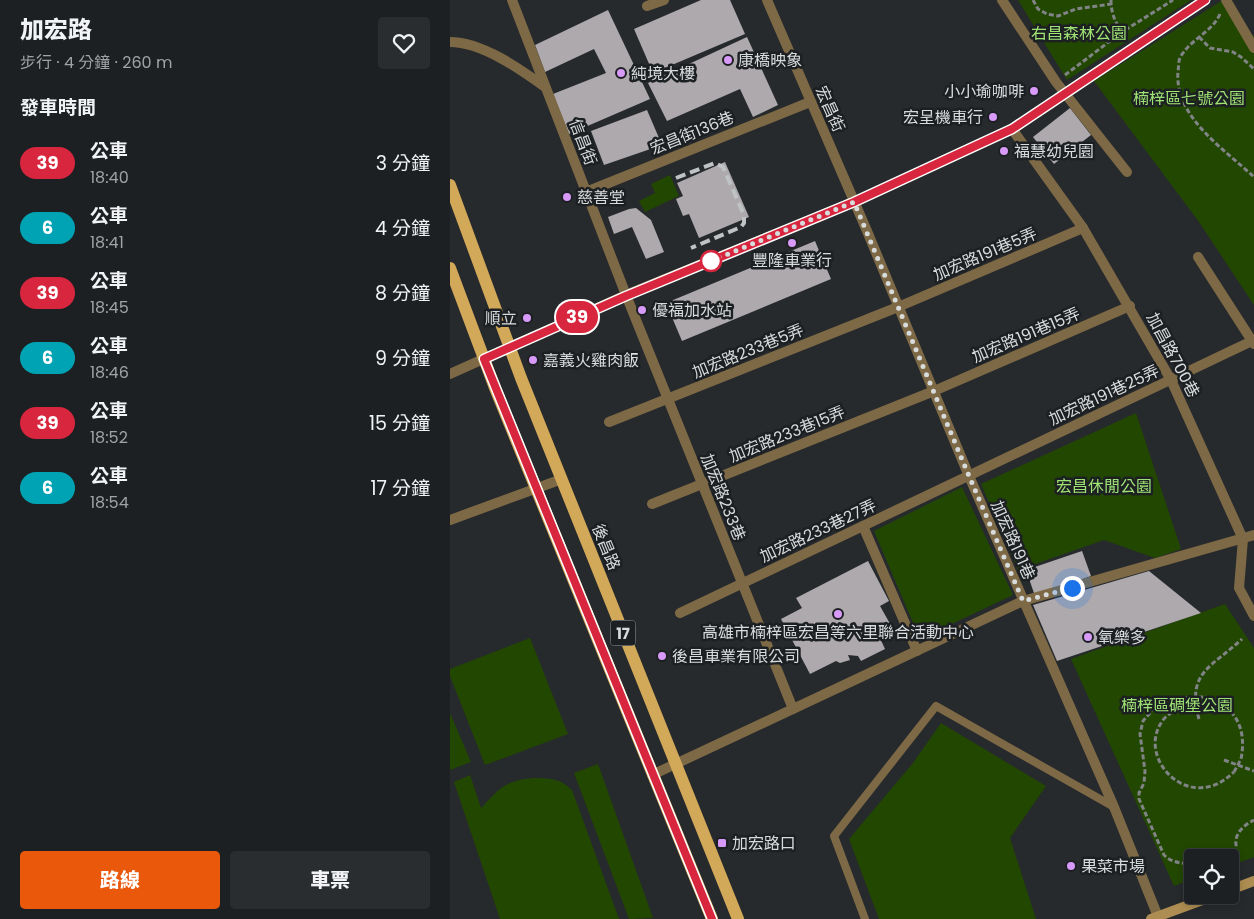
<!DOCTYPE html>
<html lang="zh-TW">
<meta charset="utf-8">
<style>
body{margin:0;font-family:Poppins,"Noto Sans TC",sans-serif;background:#2a2d2f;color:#f1f3f6;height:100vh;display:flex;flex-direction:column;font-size:19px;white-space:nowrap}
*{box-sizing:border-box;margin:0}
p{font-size:16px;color:#a0a3a5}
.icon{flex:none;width:28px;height:28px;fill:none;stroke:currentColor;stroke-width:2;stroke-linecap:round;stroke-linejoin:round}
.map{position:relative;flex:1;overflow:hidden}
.sheet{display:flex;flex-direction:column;background:#1d2022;width:450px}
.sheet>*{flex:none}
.badge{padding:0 10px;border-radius:16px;font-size:18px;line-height:32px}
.buttons{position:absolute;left:734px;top:849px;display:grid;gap:10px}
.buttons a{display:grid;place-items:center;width:55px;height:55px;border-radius:5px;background:#1d2022;box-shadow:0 2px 8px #0003,0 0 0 1px #3b3e40;font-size:25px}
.you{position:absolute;width:25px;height:25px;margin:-12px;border:4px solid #fff;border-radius:50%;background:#1a73e8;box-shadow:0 0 0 8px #1a73e833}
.map>.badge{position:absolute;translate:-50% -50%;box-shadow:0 0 0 2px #fff}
h2{padding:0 20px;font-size:19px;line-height:45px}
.round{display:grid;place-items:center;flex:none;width:52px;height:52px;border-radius:5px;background:#2a2d2f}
.overview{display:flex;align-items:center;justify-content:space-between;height:85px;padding:0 20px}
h1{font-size:24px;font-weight:800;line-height:38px}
.primary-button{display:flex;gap:10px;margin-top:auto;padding:10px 20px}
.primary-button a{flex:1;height:58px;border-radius:5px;background:#ea580c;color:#fff;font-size:20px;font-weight:800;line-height:58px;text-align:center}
.primary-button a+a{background:#2a2d2f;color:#f1f3f6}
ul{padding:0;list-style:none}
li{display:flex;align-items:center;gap:15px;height:65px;padding:0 20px}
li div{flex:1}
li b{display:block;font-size:19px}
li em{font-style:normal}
li .badge{min-width:55px;font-weight:700;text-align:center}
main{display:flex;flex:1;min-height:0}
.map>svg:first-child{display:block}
</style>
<main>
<section class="sheet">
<div class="overview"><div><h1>加宏路</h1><p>步行 · 4 分鐘 · 260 m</p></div><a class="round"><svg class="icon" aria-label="heart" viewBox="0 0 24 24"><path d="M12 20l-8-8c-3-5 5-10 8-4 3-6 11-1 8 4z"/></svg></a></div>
<h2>發車時間</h2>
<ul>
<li><span class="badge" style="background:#d7263d;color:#fff">39</span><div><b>公車</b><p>18:40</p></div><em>3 分鐘</em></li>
<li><span class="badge" style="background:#00a3b4;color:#fff">6</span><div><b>公車</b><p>18:41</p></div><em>4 分鐘</em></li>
<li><span class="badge" style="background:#d7263d;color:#fff">39</span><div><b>公車</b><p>18:45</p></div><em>8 分鐘</em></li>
<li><span class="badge" style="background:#00a3b4;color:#fff">6</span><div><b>公車</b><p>18:46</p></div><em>9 分鐘</em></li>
<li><span class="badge" style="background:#d7263d;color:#fff">39</span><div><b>公車</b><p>18:52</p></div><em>15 分鐘</em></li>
<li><span class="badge" style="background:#00a3b4;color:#fff">6</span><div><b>公車</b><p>18:54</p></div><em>17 分鐘</em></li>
</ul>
<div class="primary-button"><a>路線</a><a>車票</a></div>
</section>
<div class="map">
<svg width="804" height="919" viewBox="0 0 804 919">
<rect width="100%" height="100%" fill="#272a2d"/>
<g fill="#224701">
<polygon points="568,0 741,0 617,80"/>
<polygon points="773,0 775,0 804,37 804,305 749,222 644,81"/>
<polygon points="220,175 229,196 195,212 189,201 205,193 201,184"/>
<polygon points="686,413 731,549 705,558 654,540 568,570 531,484"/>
<polygon points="512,487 563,595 470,639 424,531"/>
<polygon points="775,604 804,648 804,857 780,866 780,858 742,858 742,879 724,886 621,659"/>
<polygon points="80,638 118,734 35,765 0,676 0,669"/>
<polygon points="0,713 21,762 0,770"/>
<polygon points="491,723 596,786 560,838 586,919 429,919 399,839 463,763"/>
<polygon points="148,764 203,918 179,919 124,773"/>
<path d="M 20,775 L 31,808 C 39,800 47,789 58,784 C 71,777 95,776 109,781 C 113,782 118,787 122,790 L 169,919 L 50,919 L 4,782 Z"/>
</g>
<g fill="#ada9ad">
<polygon points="251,0 280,0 295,34 203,73 184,29"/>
<polygon points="158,10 200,99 119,134 103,94 156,73 144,49 95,72 85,45"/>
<polygon points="297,37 328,105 303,117 290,89 217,121 198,83"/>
<polygon points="620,108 641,135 604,164 583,137"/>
<polygon points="197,110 212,145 154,165 141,131"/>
<polygon points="275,162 299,217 249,238 239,214 233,216 226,199 233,196 227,183"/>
<polygon points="186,208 201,220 214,252 196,259 182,227 164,234 158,217 179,209"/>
<polygon points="365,241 381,279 232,341 216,303"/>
<polygon points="632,551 641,576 585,596 576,570"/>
<polygon points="418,561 439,601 430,606 443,629 429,636 435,649 411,661 408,656 398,655 400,660 390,663 386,661 360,674 331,619 352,608 346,598"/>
<polygon points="699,571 751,613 607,661 583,605"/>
</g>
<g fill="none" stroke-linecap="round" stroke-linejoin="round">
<g stroke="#818486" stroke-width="3" stroke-dasharray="5 2.5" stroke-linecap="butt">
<polyline points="583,0 588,9 597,14 608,16 626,9 661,4"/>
<path d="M 661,0 C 661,13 665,22 672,32"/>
<path d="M 770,14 C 762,32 741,39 731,56 C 728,60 729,66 728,71 C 724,117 774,149 804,177"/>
<polyline points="749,37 760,48 783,52 791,57 804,69"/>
<polyline points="615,75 672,32 723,0"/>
<path d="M 755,697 C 786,706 797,729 791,759"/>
<path d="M 733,698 L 717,700 L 707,705 L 693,721 L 690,734 L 695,771 L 694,783 L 689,793 L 689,799 L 714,855 C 722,863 731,863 742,864"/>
<path d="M 722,712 C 718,715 713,719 711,723 C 691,755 726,797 761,786 C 770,784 777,778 784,772"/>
<path d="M 749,719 C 736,672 762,667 792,639"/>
<polyline points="774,760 804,771"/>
<path d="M 769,858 C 773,856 781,855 784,852 C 788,848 785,844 786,840 C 787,831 796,824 804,820"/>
</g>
<polyline stroke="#7d6945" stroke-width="8" points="415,919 384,836 486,706 664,807"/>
<g stroke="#7d6945" stroke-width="10">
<polyline points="62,0 176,295 343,709"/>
<polyline points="317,0 417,231 519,476 664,807 709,919"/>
<polyline points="552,0 606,82 677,172"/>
<polyline points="776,0 804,48"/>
<polyline points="197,6 214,0"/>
<path d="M 0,42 C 32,42 70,69 95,87"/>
<polyline points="562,129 633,228 721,380 793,539 789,588 804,616"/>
<polyline points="136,192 360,102"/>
<polyline points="748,257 804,344"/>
<polyline points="0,374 176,295 404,202 562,129 755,0"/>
<polyline points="159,422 448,307 633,228"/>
<polyline points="202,504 484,391 680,306"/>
<polyline points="0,520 112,479"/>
<polyline points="413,526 467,651"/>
<polyline points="230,613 802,341"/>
<polyline points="202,775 573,601 804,535"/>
</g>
<g stroke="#ad8d51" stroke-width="10">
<polyline points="780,890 804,881"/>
<polyline points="701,919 766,895"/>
</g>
<g stroke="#d2a859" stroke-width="12">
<polyline points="0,185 71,378 288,919"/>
<polyline points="0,268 45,388 262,919"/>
</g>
<polyline stroke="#c0c3c4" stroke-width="4" stroke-dasharray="10 5" stroke-linecap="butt" points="226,178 265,163 273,167 294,215 294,223 291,227 241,248"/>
<g stroke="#818486" stroke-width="3" stroke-dasharray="5 2.5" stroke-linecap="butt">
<polyline points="733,698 755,697"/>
<polyline points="784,772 791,759"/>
</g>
</g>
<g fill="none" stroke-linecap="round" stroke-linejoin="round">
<defs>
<polyline id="line" points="262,919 34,359 176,296 404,202 562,129 755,0"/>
</defs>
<use href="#line" stroke="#fff" stroke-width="11"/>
<use href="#line" stroke="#d7263d" stroke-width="8"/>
<polyline stroke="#d8dbdc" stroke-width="5" stroke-dasharray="0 9" points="261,261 404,202 519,476 573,601 622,588"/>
</g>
<g fill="#d89af8" stroke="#1d2023" stroke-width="2">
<circle cx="278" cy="60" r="5"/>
<circle cx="171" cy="73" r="5"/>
<circle cx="584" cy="91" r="5"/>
<circle cx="543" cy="117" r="5"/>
<circle cx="554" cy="151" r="5"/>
<circle cx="117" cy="197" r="5"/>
<circle cx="342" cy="243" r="5"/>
<circle cx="192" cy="310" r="5"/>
<circle cx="77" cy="318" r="5"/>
<circle cx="83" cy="360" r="5"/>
<circle cx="388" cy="614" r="5"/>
<circle cx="638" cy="637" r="5"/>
<circle cx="212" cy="656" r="5"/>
<rect x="267" y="838" width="10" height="10" rx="2.5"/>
<circle cx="621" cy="866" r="5"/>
</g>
<circle fill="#fff" stroke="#d7263d" stroke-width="2.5" cx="261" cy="261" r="10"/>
<g text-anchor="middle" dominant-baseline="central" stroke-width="5" stroke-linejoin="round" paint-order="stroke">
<rect fill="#1d2023" stroke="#a0a3a4" stroke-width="1" x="160.5" y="620.5" width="25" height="25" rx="4"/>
<g font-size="15" font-weight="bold" fill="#d8dbdc">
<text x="173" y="633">17</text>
</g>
<g font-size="16" fill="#9fe375" stroke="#1d2023">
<text x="629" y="33">右昌森林公園</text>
<text x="739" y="98">楠梓區七號公園</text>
<text x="654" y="486">宏昌休閒公園</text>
<text x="727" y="705">楠梓區碉堡公園</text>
</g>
<g font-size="16" fill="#d8dbdc" stroke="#1d2023" text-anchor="start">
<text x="288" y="60">康橋映象</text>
<text x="181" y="73">純境大樓</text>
<text x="574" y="91" text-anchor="end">小小瑜咖啡</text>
<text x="533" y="117" text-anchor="end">宏呈機車行</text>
<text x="564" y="151">福慧幼兒園</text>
<text x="127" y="197">慈善堂</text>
<text x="342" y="260" text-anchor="middle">豐隆車業行</text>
<text x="202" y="310">優福加水站</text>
<text x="67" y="318" text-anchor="end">順立</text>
<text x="93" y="360">嘉義火雞肉飯</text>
<text x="388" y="632" text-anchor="middle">高雄市楠梓區宏昌等六里聯合活動中心</text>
<text x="648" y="637">氧樂多</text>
<text x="222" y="656">後昌車業有限公司</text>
<text x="282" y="843">加宏路口</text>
<text x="631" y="866">果菜市場</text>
</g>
<g font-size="16" fill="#d8dbdc" stroke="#1d2023">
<text transform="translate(380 109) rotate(66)">宏昌街</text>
<text transform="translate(242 133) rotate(-22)">宏昌街136巷</text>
<text transform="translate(133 142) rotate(69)">信昌街</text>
<text transform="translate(535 254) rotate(-23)">加宏路191巷5弄</text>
<text transform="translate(576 335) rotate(-23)">加宏路191巷15弄</text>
<text transform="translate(298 351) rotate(-22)">加宏路233巷5弄</text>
<text transform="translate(723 355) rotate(62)">加昌路700巷</text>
<text transform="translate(654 395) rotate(-25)">加宏路191巷25弄</text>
<text transform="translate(337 434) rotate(-22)">加宏路233巷15弄</text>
<text transform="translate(273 497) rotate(68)">加宏路233巷</text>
<text transform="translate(368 531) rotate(-25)">加宏路233巷27弄</text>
<text transform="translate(563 540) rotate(66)">加宏路191巷</text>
<text transform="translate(156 547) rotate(68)">後昌路</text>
</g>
</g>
</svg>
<div class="buttons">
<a><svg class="icon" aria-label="locate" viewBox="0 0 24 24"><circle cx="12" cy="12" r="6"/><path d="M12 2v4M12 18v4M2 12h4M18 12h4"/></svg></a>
</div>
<div class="you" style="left:622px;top:588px"></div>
<b class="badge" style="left:127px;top:317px;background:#d7263d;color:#fff">39</b>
</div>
</main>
